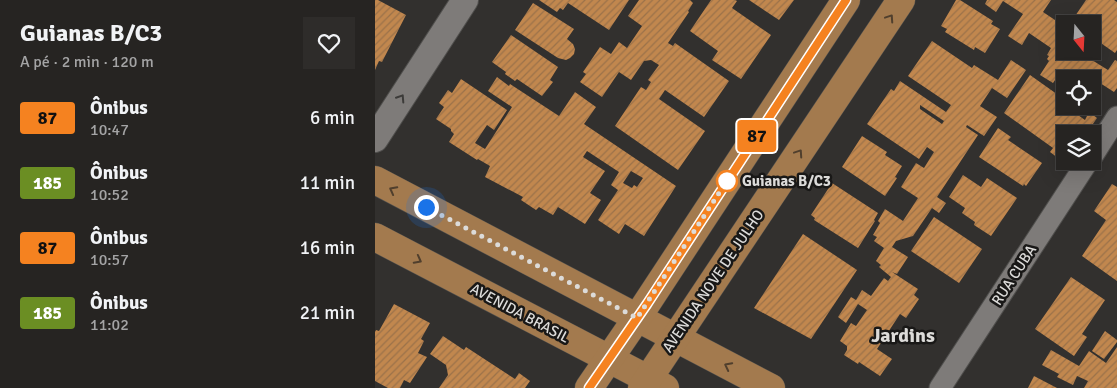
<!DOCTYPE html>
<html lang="pt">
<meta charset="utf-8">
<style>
body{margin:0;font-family:Signika,sans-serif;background:#2e2c2a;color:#f1f3f6;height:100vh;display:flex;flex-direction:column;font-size:19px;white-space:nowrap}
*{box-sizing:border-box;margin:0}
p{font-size:16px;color:#a4a4a5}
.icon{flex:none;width:28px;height:28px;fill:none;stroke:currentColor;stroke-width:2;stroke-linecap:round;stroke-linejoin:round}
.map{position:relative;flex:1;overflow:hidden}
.sheet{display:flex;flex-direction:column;background:#262422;width:375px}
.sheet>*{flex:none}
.badge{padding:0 10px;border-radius:4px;font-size:18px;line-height:32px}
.needle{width:32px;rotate:162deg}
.fabs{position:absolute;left:681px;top:15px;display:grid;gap:10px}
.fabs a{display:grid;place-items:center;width:45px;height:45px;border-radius:0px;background:#262422;box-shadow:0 5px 20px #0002,0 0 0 1px #424140;font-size:25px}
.you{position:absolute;width:25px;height:25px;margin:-12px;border:4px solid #fff;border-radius:50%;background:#1a73e8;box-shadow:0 0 0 8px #1a73e833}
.map>.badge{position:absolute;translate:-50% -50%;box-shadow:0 0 0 2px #fff}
.round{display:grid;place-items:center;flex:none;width:52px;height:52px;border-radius:0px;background:#2e2c2a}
.head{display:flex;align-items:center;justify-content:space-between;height:85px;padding:0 20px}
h1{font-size:24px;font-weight:700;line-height:38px}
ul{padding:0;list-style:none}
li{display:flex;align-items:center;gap:15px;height:65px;padding:0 20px}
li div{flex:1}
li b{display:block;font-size:19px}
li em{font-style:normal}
li .badge{min-width:55px;font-weight:700;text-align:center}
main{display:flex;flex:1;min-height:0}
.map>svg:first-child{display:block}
</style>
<main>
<section class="sheet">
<div class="head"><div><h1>Guianas B/C3</h1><p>A pé · 2 min · 120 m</p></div><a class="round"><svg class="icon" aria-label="heart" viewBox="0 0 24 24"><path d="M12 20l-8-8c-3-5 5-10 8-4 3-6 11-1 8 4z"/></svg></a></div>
<ul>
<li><span class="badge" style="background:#f58220;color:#111">87</span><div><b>Ônibus</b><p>10:47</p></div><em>6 min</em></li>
<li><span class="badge" style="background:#6b8e23;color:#fff">185</span><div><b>Ônibus</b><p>10:52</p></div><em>11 min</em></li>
<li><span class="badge" style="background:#f58220;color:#111">87</span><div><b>Ônibus</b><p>10:57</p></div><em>16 min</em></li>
<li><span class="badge" style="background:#6b8e23;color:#fff">185</span><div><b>Ônibus</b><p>11:02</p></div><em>21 min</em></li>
</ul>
</section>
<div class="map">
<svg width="742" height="388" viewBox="0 0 742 388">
<defs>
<pattern id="building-hatch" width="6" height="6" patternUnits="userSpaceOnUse" patternTransform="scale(1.25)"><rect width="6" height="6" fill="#c1874e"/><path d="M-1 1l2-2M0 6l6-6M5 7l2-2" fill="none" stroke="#9b724a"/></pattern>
</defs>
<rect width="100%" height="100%" fill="#32302e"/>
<g fill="url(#building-hatch)" fill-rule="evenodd">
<polygon points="0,0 3,0 31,15 7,62 4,61 0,70"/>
<polygon points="164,0 254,0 234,30 193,3 188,10 185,8 182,12"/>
<polygon points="264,0 315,0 318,3 313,11 314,12 293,43 298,46 300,43 354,81 329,117 290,90 284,99 330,131 303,170 240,126 266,87 271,90 276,82 273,80 284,65 276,60 269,61 256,80 244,72 227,97 205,82 211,74 208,72 225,47 236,54 244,42 252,48 267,26 253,16"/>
<polygon points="336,0 360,0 362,1 357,8 396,35 366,79 337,60 343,51 315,31"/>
<polygon points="374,0 419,0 404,20"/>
<polygon points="581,0 585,0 618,21 616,24 625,29 610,53 600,47 599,50 570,32 572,29 566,26"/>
<polygon points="612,0 676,0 668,12 689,26 686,32 690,35 690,51 708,51 713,55 712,57 733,70 740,60 742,61 742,88 739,92 725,83 718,94 718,79 690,79 690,83 682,77 678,83 665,75 674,61 672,59 674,56 672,55 676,48 654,33 647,45 633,36 648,14 628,1 621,12 610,4"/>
<polygon points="711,0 739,0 742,2 742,50 740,53 720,39 723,35 718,31 718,24 698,24 696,22"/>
<polygon points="158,3 199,29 192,39 198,44 200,49 199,54 195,58 191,60 183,58 140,30"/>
<polygon points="136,35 183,67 175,80 178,82 167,96 142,79 140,81 130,74 131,72 117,62"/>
<path d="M 557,41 L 597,68 L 599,65 L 623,80 L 636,60 L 651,70 L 632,98 L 617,88 L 605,106 L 622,117 L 609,136 L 592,125 L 591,127 L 603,135 L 562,197 L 571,203 L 564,213 L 557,208 L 538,236 L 521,241 L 517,247 L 533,257 L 522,274 L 517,272 L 543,289 L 539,295 L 544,299 L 531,318 L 525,314 L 502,349 L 517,359 L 505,376 L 484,362 L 483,364 L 469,355 L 472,350 L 472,346 L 465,341 L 476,323 L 481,326 L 492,310 L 483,304 L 471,323 L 463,317 L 476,297 L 481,300 L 487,290 L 496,296 L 509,278 L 513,281 L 516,277 L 504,267 L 506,265 L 501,261 L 509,248 L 499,241 L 502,237 L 498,235 L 505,223 L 503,221 L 510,209 L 528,221 L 543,198 L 526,187 L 541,163 L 549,168 L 559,152 L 552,147 L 544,159 L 492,124 L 516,89 L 519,91 L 525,81 L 571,112 L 576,105 L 533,76 ZM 545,105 L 569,121 L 567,124 L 545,109 Z"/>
<polygon points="655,75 686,97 683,101 710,120 714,112 722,118 711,134 696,134 693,131 690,134 686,142 690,145 690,161 693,161 691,164 675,152 678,148 629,113"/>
<path d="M 122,77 L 134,86 L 135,84 L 184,116 L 200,92 L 221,107 L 209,124 L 301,186 L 269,236 L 250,224 L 244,234 L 223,220 L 243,190 L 236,185 L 244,172 L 212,151 L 208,157 L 230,171 L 215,193 L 226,200 L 210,224 L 183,207 L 178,215 L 164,207 L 161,210 L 146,200 L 148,197 L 110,177 L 115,166 L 103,159 L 102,160 L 74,142 L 79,134 L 76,131 L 76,129 L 61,119 L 69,107 L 64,103 L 73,90 L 77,93 L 86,79 L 132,110 L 119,130 L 112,125 L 100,143 L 110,149 L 137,107 L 113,91 ZM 256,171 L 268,178 L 262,187 L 259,185 L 257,188 L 248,183 Z"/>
<polygon points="623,128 636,137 633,140 667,163 651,186 649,184 648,186 604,157"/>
<polygon points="487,136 512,152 510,155 527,166 520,177 522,178 510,196 467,167"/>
<polygon points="588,175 606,187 612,178 642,198 616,236 599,225 600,222 587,213 590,208 574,197"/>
<polygon points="457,183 503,213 499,220 500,221 483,248 439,220 440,218 436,215"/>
<polygon points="737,184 742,187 742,281 707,256 731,220 719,211"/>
<polygon points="559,217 607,249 584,283 536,251"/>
<polygon points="428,234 482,270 436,339 379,308"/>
<polygon points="696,277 730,300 707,334 712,337 699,356 660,329"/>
<polygon points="19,304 55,323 46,339 49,341 43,353 52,357 35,383 29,380 25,388 13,388 0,381 0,332 1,330 4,331"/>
<polygon points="730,331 742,340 742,342 729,359 717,351"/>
<polygon points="68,336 89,350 91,347 140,379 144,373 155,381 150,388 64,388 73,375 71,365 55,354"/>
<polygon points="742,347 742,388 709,388 713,381 702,376 698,385 682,377 684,374 667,365 676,350 704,366 714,351 731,363"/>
<polygon points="659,376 682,388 653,388"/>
</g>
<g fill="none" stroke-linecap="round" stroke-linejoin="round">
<defs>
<g id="minor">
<polyline points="718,155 742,117"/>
<polyline points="565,388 713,161"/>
</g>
<polyline id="tertiary" points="0,139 90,0"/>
<g id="primary">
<polyline points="0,180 396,388"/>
<polyline points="0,237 290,388"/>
<polyline points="214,388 262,318 471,0"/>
<polyline points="267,388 526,0"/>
</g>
</defs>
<use href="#minor" stroke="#504f4d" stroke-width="23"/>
<use href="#tertiary" stroke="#504f4d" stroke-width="28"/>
<use href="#primary" stroke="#504f4d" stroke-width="29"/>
<use href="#minor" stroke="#7e7b79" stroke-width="21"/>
<use href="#tertiary" stroke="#7e7b79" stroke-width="26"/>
<use href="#primary" stroke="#a37a4e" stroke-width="28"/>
</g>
<defs><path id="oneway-chevron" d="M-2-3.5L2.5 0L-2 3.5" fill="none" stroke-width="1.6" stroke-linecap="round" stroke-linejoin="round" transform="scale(1.25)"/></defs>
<g stroke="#503f2d">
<use href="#oneway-chevron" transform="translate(515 18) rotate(-56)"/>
<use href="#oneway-chevron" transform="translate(424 153) rotate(-56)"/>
<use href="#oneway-chevron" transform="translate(18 190) rotate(-152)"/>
<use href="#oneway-chevron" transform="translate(43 260) rotate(28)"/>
<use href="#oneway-chevron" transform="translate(353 366) rotate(-153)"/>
</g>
<use stroke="#3c3b39" href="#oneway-chevron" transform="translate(26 98) rotate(-57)"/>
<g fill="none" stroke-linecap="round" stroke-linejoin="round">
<defs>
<polyline id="line" points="214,388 272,304 471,0"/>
</defs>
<use href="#line" stroke="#fff" stroke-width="11"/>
<use href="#line" stroke="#f58220" stroke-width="8"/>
<polyline stroke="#dcdbd9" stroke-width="5" stroke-dasharray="0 9" points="51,207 262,318 352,181"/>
</g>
<circle fill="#fff" stroke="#f58220" stroke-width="2.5" cx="352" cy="181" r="10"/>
<g text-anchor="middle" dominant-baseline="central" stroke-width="5" stroke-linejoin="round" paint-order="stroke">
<g font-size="15" font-weight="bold" fill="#dcdbd9" stroke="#191817" text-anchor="start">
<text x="367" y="181">Guianas B/C3</text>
</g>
<g font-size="15" fill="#dcdbd9" stroke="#191817">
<text transform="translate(639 275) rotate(-57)">RUA CUBA</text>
<text transform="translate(338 281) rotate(-56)">AVENIDA NOVE DE JULHO</text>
<text transform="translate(145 313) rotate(28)">AVENIDA BRASIL</text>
</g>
<g font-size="20" font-weight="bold" fill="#dcdbd9" stroke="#191817">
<text x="528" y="335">Jardins</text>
</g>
</g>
</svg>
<div class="fabs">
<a><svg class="needle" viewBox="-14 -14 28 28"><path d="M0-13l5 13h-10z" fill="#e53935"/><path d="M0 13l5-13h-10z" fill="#a4a4a5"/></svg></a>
<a><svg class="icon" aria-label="locate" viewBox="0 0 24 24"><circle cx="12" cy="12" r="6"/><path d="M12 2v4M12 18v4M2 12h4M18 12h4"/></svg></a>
<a><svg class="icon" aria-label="layers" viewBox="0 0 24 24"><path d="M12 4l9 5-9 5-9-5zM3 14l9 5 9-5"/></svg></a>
</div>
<div class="you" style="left:51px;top:207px"></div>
<b class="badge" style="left:382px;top:136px;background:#f58220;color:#111">87</b>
</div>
</main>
